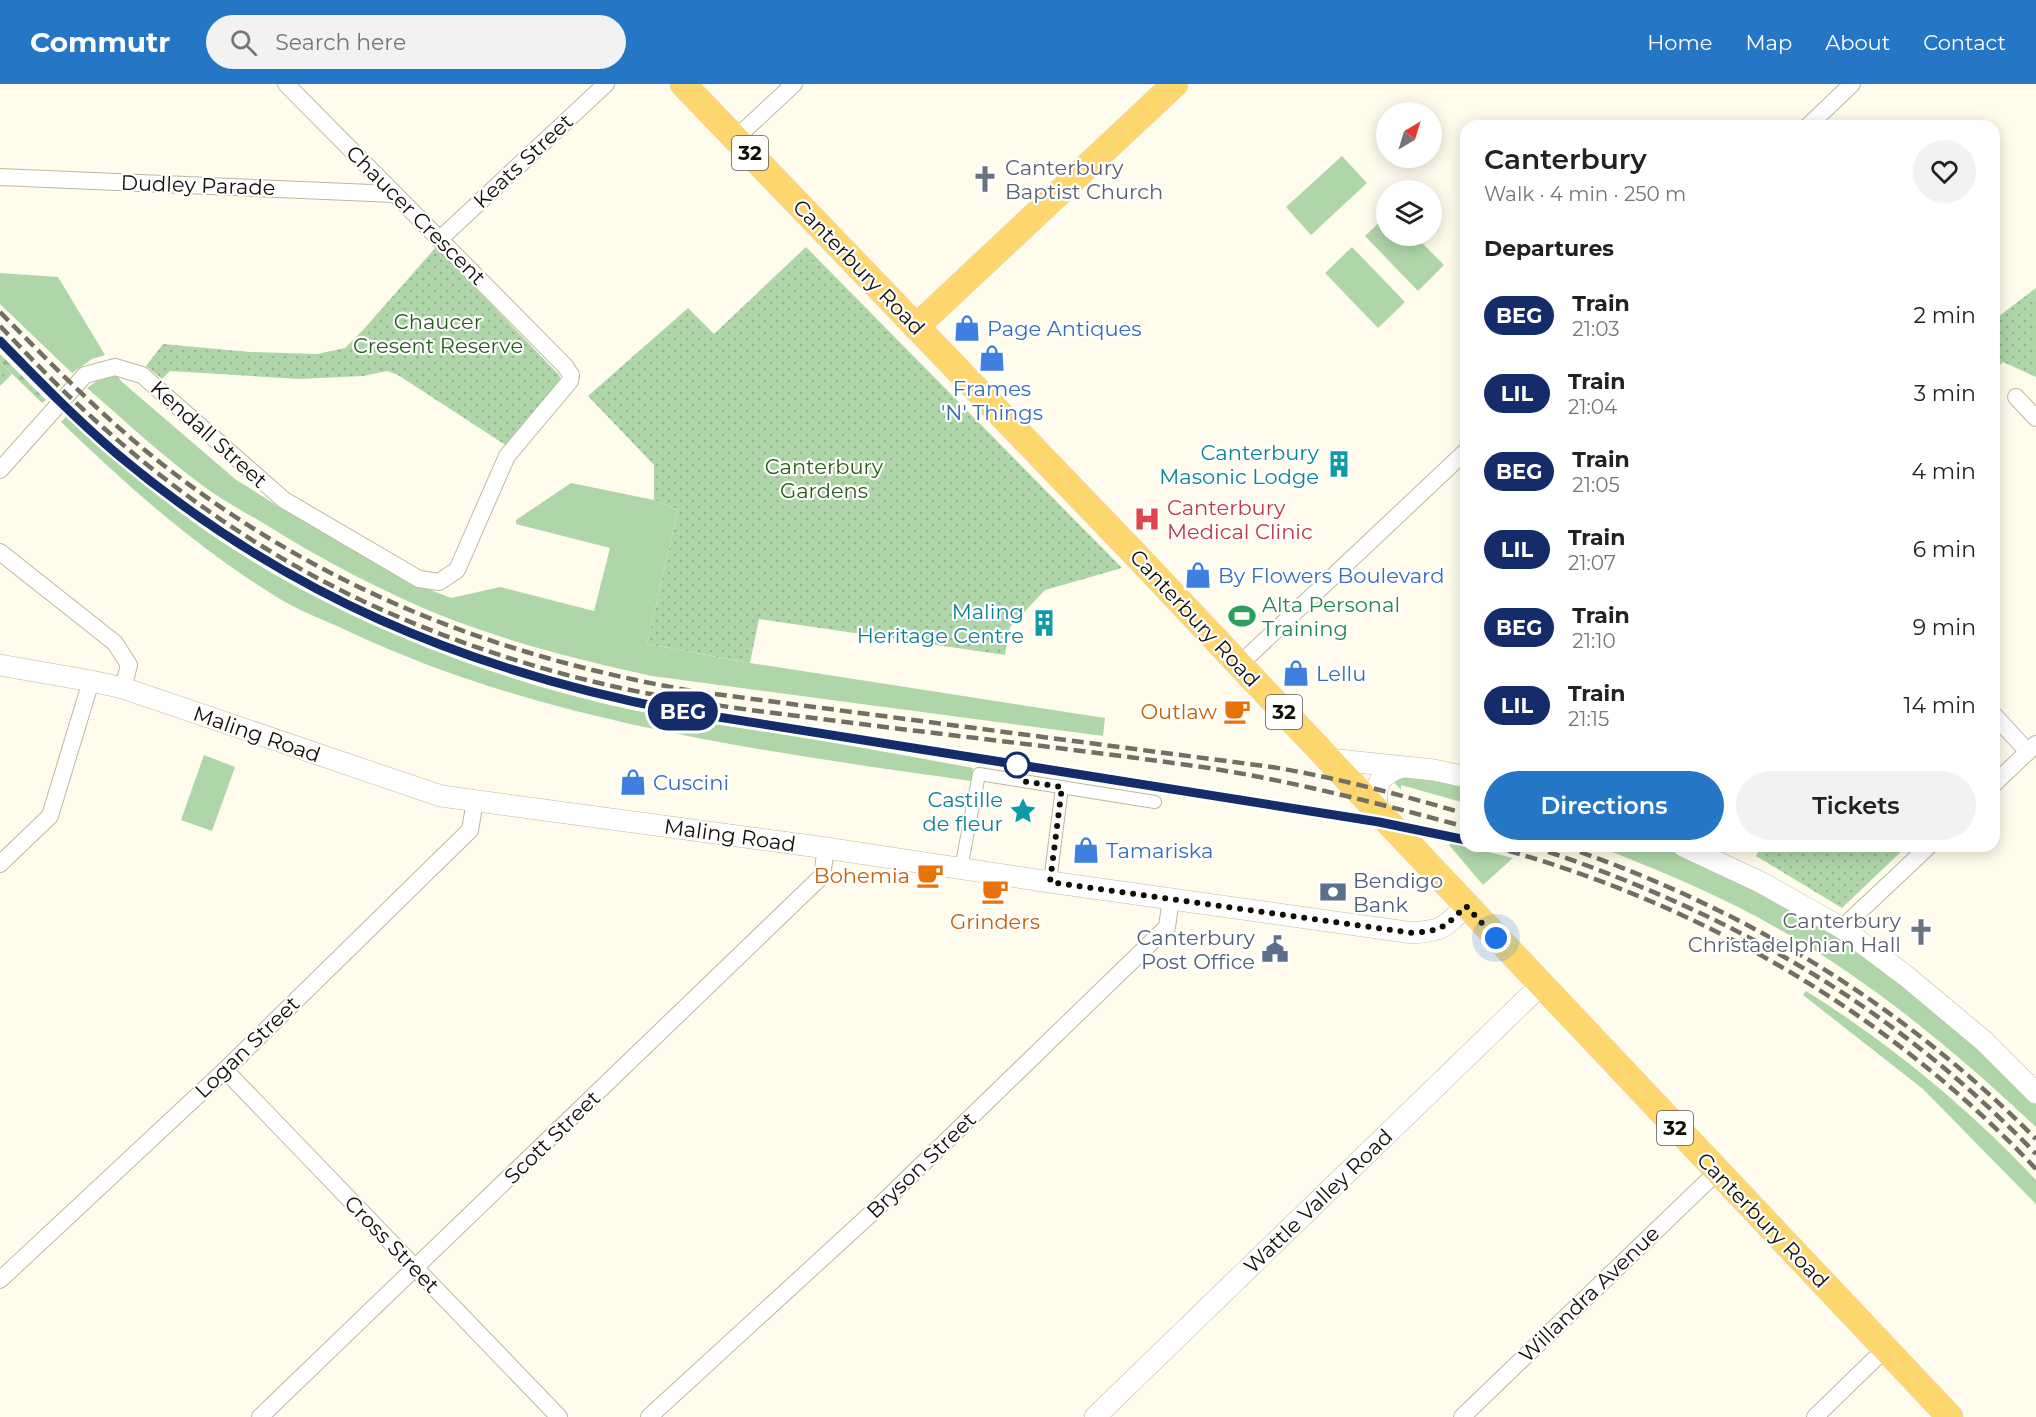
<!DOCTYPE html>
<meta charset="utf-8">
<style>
body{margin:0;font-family:Montserrat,sans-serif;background:#f2f2f2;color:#222;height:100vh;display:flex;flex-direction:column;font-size:22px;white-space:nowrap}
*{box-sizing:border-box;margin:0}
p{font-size:20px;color:#767676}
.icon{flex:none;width:33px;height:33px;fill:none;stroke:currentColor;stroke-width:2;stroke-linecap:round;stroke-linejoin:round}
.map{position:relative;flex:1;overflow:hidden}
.sheet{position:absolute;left:1460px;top:36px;width:540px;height:732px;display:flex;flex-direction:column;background:#fff;border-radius:18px;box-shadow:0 3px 15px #0003}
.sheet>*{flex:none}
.badge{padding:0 12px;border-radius:20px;font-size:21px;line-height:39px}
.needle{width:39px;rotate:38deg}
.tools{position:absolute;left:1376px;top:18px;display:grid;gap:12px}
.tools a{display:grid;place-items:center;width:66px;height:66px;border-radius:50%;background:#fff;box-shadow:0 3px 15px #0003;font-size:30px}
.you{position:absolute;width:30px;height:30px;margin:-15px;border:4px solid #fff;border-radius:50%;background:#1a73e8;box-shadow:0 0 0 9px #1a73e833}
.map>.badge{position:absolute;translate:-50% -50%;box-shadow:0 0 0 3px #fff}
h2{padding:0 24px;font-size:22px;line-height:54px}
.round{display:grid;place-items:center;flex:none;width:63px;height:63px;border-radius:32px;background:#f2f2f2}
.summary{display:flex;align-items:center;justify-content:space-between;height:102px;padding:0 24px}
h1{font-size:28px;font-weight:600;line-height:45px}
.button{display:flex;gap:12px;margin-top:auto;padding:12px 24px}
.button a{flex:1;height:69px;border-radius:36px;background:#2577c6;color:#fff;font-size:24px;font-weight:600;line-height:69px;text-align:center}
.button a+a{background:#f2f2f2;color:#222}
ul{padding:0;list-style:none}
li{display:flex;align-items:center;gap:18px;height:78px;padding:0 24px}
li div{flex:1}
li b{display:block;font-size:22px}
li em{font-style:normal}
li .badge{min-width:66px;font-weight:700;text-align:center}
header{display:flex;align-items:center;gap:36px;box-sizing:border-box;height:84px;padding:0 30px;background:#2577c6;color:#fff}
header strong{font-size:28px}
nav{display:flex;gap:33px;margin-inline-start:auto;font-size:21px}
.search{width:420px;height:54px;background:#f2f2f2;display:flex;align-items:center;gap:15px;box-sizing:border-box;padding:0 21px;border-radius:33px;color:#767676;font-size:22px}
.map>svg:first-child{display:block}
</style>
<header>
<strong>Commutr</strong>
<div class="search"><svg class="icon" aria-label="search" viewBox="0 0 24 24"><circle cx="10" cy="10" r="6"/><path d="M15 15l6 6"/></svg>Search here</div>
<nav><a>Home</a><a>Map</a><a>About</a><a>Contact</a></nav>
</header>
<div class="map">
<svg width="2036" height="1333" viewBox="0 0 2036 1333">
<defs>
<pattern id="forest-firs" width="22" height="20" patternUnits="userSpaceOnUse" patternTransform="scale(1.5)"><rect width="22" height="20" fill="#afd6a8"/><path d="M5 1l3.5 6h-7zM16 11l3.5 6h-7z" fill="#96b68f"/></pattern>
<pattern id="park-dots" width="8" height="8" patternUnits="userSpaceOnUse" patternTransform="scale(1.5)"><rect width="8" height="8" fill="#afd6a8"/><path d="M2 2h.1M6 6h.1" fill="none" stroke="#96b68f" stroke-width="1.8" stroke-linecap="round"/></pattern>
</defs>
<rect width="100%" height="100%" fill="#fffced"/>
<g fill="#afd6a8">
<polygon points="1342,72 1367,99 1311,151 1286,123"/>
<polygon points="1386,132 1386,152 1415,152 1444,181 1418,207 1365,152"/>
<polygon points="1352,163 1405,218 1378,244 1325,189"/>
<polygon points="0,189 58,193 105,271 92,275 72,289 0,220"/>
<path d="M 117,291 L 121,297 L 235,395 L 276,421 L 423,503 L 451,514 L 500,503 L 594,527 L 610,464 L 516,440 L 516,436 L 571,399 L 654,416 L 678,426 L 647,560 L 750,579 L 1105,634 L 1103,652 L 652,592 C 583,577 516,560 450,535 C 384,509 320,475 260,437 C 239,425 217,413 198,398 C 159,369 124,336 87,304 L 97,297 Z"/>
<path d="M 66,333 C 112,375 161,416 213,452 C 333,533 473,589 614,622 C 679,637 746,644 811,655 C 865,664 919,674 973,684 L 971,697 C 762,667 545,639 352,549 C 327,537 299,527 275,512 C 196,463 127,402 61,338 Z"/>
<polygon points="204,671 235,683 212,747 181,736"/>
<polygon points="1399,692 1465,700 1465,719 1401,701 1401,706 1392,696"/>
<polygon points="1452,759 1513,774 1483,801 1449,761"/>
<path d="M 1597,762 L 1663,762 L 1738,796 L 1847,856 L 1995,978 L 2036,1019 L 2036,1043 C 1958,970 1876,901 1784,848 C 1724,813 1661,787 1597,762 Z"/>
<path d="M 1806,907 C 1891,960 1968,1024 2036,1096 L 2036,1120 L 1923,1005 L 1803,911 Z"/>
</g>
<polygon fill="url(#forest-firs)" points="0,270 46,316 42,319 0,278"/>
<g fill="url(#park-dots)">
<polygon points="436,163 559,291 561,297 507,362 398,291 387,287 363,292 299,295 170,287 162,295 146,282 163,260 250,268 317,270 345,264 364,245"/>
<polygon points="806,163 1122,484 1045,506 1010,543 1005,571 759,535 750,579 647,560 678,426 654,416 654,381 588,312 688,224 714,250"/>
<polygon points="2036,204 2036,293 2003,278 1994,287 1994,236"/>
<polygon points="0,278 12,290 0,302"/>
<polygon points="1761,762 1907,762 1842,824 1756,772"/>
</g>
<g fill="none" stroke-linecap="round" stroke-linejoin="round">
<defs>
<g id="pedestrian">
<polyline points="961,784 979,690 1155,718"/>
<polyline points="1050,798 1062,703"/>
</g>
<g id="minor">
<polyline points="1808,42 1852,0"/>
<polyline points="736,54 794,0"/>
<polyline points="0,93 395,110"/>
<polyline points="440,155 606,0"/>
<polyline points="2016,313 2036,334"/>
<polyline points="0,386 85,291 115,283 142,291 284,416 419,495 439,498 457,486 507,372 570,297 571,291 565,282 286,0"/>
<polyline points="0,468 115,559 129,581 123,604"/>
<polyline points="1240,580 1466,367"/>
<polyline points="1994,631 2028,668"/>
<polyline points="1994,700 2036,660"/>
<polyline points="0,780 50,732 91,597"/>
<polyline points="1842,844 1929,762"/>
<polyline points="225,986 559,1333"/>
<polyline points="0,1196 225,986 470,746 475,717"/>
<polyline points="260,1333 822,792 826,764"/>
<polyline points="649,1333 875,1126 1167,843 1171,815"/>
<polyline points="1462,1333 1717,1088"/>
<polyline points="1815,1333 1885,1265"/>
</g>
<g id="tertiary">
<path d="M 0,581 L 91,597 L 123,604 L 441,712 L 819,763 L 1050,798 L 1413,849 C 1445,846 1443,844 1466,822"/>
<polyline points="1328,675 1434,686 1466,693"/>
<path d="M 1377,727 C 1376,700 1375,694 1401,683"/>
<polyline points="1683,762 1762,799 1842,844 1906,892 1985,958 2036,1009"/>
<polyline points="1095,1333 1541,901"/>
</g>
<g id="primary">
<polyline points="683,0 1133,468 1950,1333"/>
<polyline points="916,243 1175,0"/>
</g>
</defs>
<use href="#pedestrian" stroke="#beb8a2" stroke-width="14"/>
<use href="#minor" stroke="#beb8a2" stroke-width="18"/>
<use href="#tertiary" stroke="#beb8a2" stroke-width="22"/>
<use href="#primary" stroke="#dedddc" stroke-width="27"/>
<use href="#pedestrian" stroke="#fff" stroke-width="12"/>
<use href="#minor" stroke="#fff" stroke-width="16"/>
<use href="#tertiary" stroke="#fff" stroke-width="21"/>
<use href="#primary" stroke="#fdd76e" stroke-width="26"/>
<g stroke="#716e63" stroke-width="4.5" stroke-dasharray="12 6" stroke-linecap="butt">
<path d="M 0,228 C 52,281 104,334 162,380 C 321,505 495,572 692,607 L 1272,683 C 1338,694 1402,711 1466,730"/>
<path d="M 0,242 C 28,271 55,300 85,327 C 168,404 264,471 367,519 C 454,559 546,589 640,608 C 710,622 782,630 853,639 C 972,654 1091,667 1209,684 C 1296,698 1381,720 1466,743"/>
<path d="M 0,257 C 38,296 76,335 117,370 C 288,513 470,588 688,628 L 1324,729 L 1466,756"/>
<path d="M 1491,762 C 1699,818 1888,928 2036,1085"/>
<path d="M 1531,762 C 1728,827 1892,920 2036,1070"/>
<path d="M 1563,762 C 1744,824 1901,919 2036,1055"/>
</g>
</g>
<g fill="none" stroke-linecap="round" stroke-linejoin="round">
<defs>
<path id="line" d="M 0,257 C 38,296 76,335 117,370 C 284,510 462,585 674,626 L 1379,738 L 1466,756"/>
</defs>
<use href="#line" stroke="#fff" stroke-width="14"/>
<use href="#line" stroke="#152c6b" stroke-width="9"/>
<path stroke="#100e06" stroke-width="6" stroke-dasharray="0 10.8" d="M 1017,681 L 1021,697 L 1062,703 L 1050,798 L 1413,849 C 1444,846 1443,844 1466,822 L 1496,854"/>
</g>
<defs>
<symbol id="church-bare" viewBox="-9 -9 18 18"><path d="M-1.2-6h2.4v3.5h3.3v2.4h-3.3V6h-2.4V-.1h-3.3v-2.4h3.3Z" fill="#6b7280" stroke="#fff" stroke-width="2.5" paint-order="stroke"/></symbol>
<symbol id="shop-bare" viewBox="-9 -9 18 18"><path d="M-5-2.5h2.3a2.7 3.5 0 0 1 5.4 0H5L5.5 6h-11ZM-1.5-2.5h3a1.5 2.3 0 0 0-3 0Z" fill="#3f7fe0" stroke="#fff" stroke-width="2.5" paint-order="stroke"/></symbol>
<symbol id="building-bare" viewBox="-9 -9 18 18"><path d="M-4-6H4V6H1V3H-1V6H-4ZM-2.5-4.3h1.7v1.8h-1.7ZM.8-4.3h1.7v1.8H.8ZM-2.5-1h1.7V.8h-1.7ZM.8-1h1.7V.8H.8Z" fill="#0f9aa8" stroke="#fff" stroke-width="2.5" paint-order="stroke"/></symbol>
<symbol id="hospital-bare" viewBox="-9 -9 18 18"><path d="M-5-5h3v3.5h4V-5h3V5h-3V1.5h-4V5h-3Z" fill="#e0444e" stroke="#fff" stroke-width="2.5" paint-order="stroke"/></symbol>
<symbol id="stadium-bare" viewBox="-9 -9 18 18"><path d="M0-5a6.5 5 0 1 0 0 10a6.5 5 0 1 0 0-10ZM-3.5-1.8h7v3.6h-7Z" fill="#2e9e5b" stroke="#fff" stroke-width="2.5" paint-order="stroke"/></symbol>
<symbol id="cafe-bare" viewBox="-9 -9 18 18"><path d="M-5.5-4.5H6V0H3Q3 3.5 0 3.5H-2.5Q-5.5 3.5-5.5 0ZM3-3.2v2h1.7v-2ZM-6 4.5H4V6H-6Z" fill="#e8710a" stroke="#fff" stroke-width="2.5" paint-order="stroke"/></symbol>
<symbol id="sight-bare" viewBox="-9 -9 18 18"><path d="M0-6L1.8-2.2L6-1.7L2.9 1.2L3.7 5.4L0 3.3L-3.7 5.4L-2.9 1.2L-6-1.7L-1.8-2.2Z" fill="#0f9aa8" stroke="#fff" stroke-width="2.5" paint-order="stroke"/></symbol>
<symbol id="bank-bare" viewBox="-9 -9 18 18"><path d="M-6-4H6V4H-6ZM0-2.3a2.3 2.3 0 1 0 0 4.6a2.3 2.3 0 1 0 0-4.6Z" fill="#5c6f8a" stroke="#fff" stroke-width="2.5" paint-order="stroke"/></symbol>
<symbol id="civic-bare" viewBox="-9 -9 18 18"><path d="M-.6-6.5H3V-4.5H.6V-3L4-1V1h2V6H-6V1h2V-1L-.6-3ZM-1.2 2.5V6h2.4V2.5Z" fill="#5c6f8a" stroke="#fff" stroke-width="2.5" paint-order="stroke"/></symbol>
</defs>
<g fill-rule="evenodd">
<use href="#church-bare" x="966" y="76" width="38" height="38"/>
<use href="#shop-bare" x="948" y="225" width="38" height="38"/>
<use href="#shop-bare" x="973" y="255" width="38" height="38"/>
<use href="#building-bare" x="1320" y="361" width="38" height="38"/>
<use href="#hospital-bare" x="1128" y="416" width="38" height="38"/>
<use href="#shop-bare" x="1179" y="472" width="38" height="38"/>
<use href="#stadium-bare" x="1223" y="513" width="38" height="38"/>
<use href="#building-bare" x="1025" y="520" width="38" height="38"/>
<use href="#shop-bare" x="1277" y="570" width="38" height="38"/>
<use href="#cafe-bare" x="1218" y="608" width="38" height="38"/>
<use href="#shop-bare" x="614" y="679" width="38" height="38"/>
<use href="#sight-bare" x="1004" y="708" width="38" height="38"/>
<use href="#shop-bare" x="1067" y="747" width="38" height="38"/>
<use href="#cafe-bare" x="911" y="772" width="38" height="38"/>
<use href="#cafe-bare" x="976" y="788" width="38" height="38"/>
<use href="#bank-bare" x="1314" y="789" width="38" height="38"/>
<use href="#church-bare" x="1902" y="829" width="38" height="38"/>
<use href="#civic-bare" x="1256" y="846" width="38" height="38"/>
</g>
<circle fill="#fff" stroke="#152c6b" stroke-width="3" cx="1017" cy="681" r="12"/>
<g text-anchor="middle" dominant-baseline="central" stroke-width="4.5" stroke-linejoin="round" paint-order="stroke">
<g fill="#fff" stroke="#585651" stroke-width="1.5">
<rect x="732" y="52" width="36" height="34" rx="4.5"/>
<rect x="1266" y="611" width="36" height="34" rx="4.5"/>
<rect x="1657" y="1027" width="36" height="34" rx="4.5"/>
</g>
<g font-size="20" font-weight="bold" fill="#100e06">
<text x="750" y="69">32</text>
<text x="1284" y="628">32</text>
<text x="1675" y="1044">32</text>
</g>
<g font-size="21" fill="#100e06" stroke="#fff">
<text transform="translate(523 77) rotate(-43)">Keats Street</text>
<text transform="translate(198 101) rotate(2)">Dudley Parade</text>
<text transform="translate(416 131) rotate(45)">Chaucer Crescent</text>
<text transform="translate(859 183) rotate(46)">Canterbury Road</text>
<text transform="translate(209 350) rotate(42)">Kendall Street</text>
<text transform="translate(1195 534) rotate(47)">Canterbury Road</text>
<text transform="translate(257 650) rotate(19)">Maling Road</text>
<text transform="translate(730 751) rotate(8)">Maling Road</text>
<text transform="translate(247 963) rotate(-44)">Logan Street</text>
<text transform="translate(552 1053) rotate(-44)">Scott Street</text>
<text transform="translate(921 1081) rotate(-44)">Bryson Street</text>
<text transform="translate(1318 1117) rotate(-44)">Wattle Valley Road</text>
<text transform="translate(1763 1136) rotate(46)">Canterbury Road</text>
<text transform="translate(392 1160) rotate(46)">Cross Street</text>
<text transform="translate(1589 1210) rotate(-44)">Willandra Avenue</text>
</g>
<g font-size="21" fill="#5b616d" stroke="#fff" text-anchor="start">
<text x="1005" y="83">Canterbury<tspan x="1005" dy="24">Baptist Church</tspan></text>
<text x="1901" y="836" text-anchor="end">Canterbury<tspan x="1901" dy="24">Christadelphian Hall</tspan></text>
</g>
<g font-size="21" fill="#275d1c" stroke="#fff">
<text x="438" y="237">Chaucer<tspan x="438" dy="24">Cresent Reserve</tspan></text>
<text x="824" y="382">Canterbury<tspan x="824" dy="24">Gardens</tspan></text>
</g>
<g font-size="21" fill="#366cbe" stroke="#fff" text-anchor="start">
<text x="987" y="244">Page Antiques</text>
<text x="992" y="304" text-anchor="middle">Frames<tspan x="992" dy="24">'N' Things</tspan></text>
<text x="1218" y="491">By Flowers Boulevard</text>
<text x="1316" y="589">Lellu</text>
<text x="653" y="698">Cuscini</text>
<text x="1106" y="766">Tamariska</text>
</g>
<g font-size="21" fill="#0d838f" stroke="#fff" text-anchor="end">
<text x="1319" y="368">Canterbury<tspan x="1319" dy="24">Masonic Lodge</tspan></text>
<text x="1024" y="527">Maling<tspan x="1024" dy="24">Heritage Centre</tspan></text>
<text x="1003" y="715">Castille<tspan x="1003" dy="24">de fleur</tspan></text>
</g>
<g font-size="21" fill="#be3a42" stroke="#fff" text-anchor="start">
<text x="1167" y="423">Canterbury<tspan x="1167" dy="24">Medical Clinic</tspan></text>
</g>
<g font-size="21" fill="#27864d" stroke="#fff" text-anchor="start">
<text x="1262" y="520">Alta Personal<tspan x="1262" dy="24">Training</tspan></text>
</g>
<g font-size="21" fill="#c56008" stroke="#fff" text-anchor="end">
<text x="1217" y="627">Outlaw</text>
<text x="910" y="791">Bohemia</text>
<text x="995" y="837" text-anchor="middle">Grinders</text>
</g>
<g font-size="21" fill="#4e5e75" stroke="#fff" text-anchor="start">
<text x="1353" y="796">Bendigo<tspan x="1353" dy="24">Bank</tspan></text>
<text x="1255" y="853" text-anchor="end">Canterbury<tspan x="1255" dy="24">Post Office</tspan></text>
</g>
</g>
</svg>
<div class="tools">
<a><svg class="needle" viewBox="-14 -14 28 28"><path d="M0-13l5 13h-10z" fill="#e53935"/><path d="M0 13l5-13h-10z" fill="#767676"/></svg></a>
<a><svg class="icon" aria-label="layers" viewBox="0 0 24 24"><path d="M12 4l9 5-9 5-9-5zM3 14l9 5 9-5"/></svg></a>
</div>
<div class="you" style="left:1496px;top:854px"></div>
<b class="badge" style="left:683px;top:627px;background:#152c6b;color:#fff">BEG</b>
<section class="sheet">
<div class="summary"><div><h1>Canterbury</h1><p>Walk · 4 min · 250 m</p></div><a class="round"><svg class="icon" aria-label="heart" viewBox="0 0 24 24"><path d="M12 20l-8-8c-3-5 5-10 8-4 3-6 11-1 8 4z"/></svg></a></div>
<h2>Departures</h2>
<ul>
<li><span class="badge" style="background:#152c6b;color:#fff">BEG</span><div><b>Train</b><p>21:03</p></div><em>2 min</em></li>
<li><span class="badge" style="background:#152c6b;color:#fff">LIL</span><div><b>Train</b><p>21:04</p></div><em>3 min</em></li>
<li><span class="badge" style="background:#152c6b;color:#fff">BEG</span><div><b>Train</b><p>21:05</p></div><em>4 min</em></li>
<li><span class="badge" style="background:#152c6b;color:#fff">LIL</span><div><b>Train</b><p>21:07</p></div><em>6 min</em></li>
<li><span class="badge" style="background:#152c6b;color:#fff">BEG</span><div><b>Train</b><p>21:10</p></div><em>9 min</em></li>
<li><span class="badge" style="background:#152c6b;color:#fff">LIL</span><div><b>Train</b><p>21:15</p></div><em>14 min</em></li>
</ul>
<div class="button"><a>Directions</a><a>Tickets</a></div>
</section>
</div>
